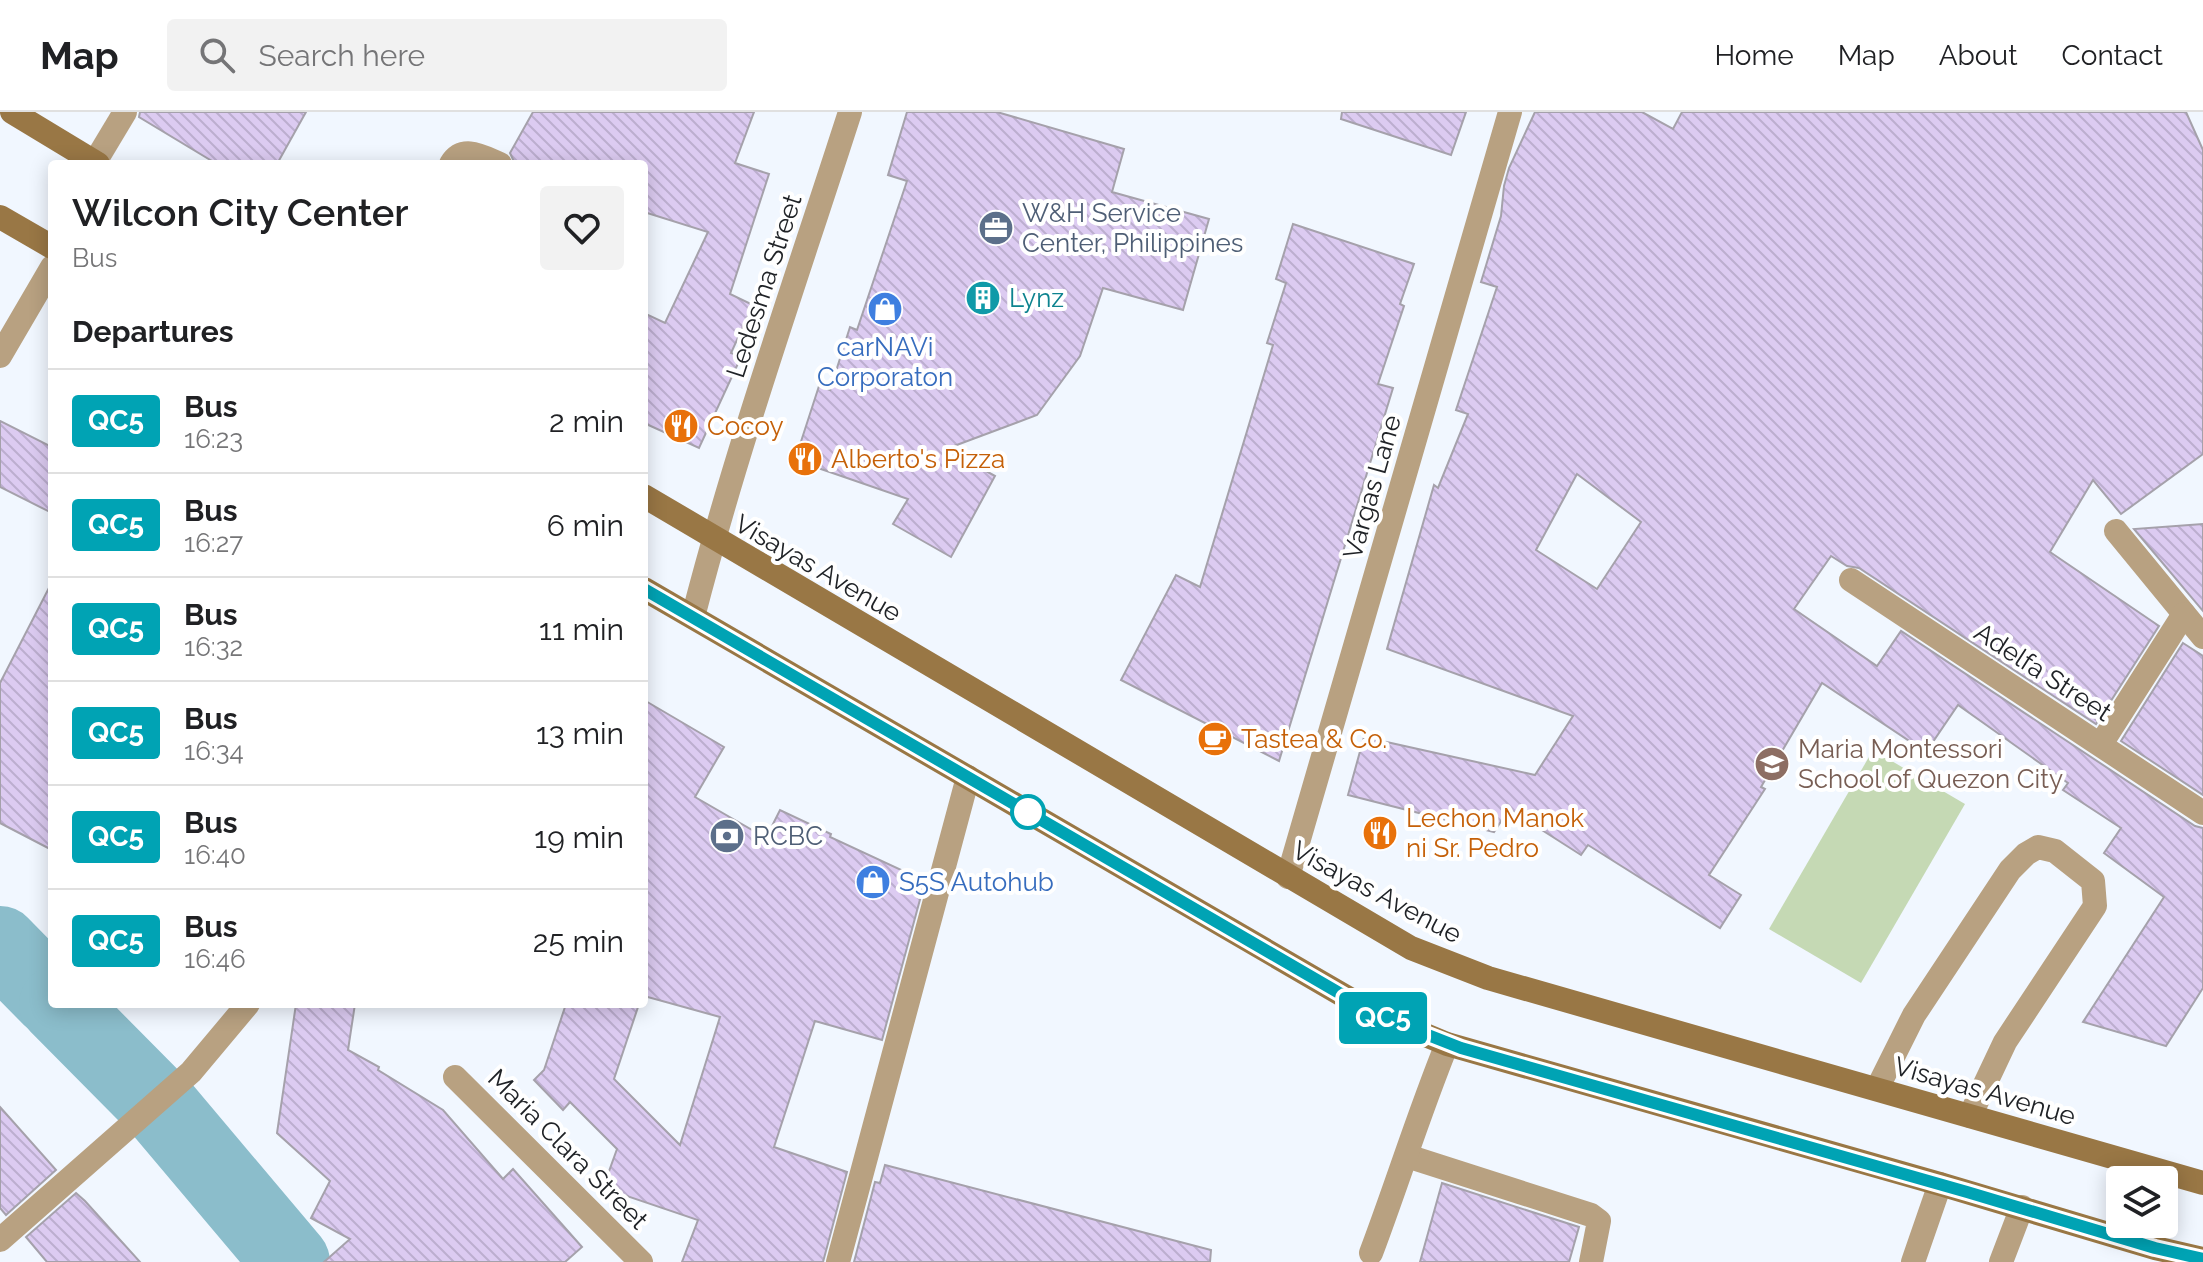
<!DOCTYPE html>
<style>
body{margin:0;font-family:Raleway,sans-serif;background:#f2f2f2;color:#202124;height:100vh;display:flex;flex-direction:column;font-size:30px;white-space:nowrap}
*{box-sizing:border-box;margin:0}
p{font-size:26px;color:#757577}
.icon{flex:none;width:44px;height:44px;fill:none;stroke:currentColor;stroke-width:2;stroke-linecap:round;stroke-linejoin:round}
.map{position:relative;flex:1;overflow:hidden}
.sheet{position:absolute;left:48px;top:48px;width:600px;height:848px;display:flex;flex-direction:column;background:#fff;border-radius:8px;box-shadow:0 4px 20px #0003}
.sheet>*{flex:none}
.badge{padding:0 16px;border-radius:6px;font-size:28px;line-height:52px}
.controls{position:absolute;left:2106px;top:1054px;display:grid;gap:16px}
.controls a{display:grid;place-items:center;width:72px;height:72px;border-radius:8px;background:#fff;box-shadow:0 4px 20px #0003;font-size:40px}
.map>.badge{position:absolute;translate:-50% -50%;box-shadow:0 0 0 4px #fff}
h2{padding:0 24px;font-size:30px;line-height:72px}
.round{display:grid;place-items:center;flex:none;width:84px;height:84px;border-radius:8px;background:#f2f2f2}
.overview{display:flex;align-items:center;justify-content:space-between;height:136px;padding:0 24px}
h1{font-size:38px;font-weight:600;line-height:60px}
ul{padding:0;list-style:none}
li{display:flex;align-items:center;gap:24px;height:104px;padding:0 24px;border-top:2px solid #e0e0e0}
li div{flex:1}
li b{display:block;font-size:30px}
li em{font-style:normal}
li .badge{min-width:88px;font-weight:700;text-align:center}
header{display:flex;align-items:center;gap:48px;box-sizing:border-box;height:112px;padding:0 40px;background:#fff;border-bottom:2px solid #e0e0e0}
header strong{font-size:38px}
nav{display:flex;gap:44px;margin-inline-start:auto;font-size:28px}
.search{width:560px;height:72px;background:#f2f2f2;display:flex;align-items:center;gap:20px;box-sizing:border-box;padding:0 28px;border-radius:8px;color:#757577;font-size:30px}
.map>svg:first-child{display:block}
</style>
<header>
<strong>Map</strong>
<div class="search"><svg class="icon" aria-label="search" viewBox="0 0 24 24"><circle cx="10" cy="10" r="6"/><path d="M15 15l6 6"/></svg>Search here</div>
<nav><a>Home</a><a>Map</a><a>About</a><a>Contact</a></nav>
</header>
<div class="map">
<svg width="2203" height="1150" viewBox="0 0 2203 1150">
<defs>
<pattern id="building-back-hatch" width="6" height="6" patternUnits="userSpaceOnUse" patternTransform="scale(2)"><rect width="6" height="6" fill="#dccbf1"/><path d="M-1 5l2 2M0 0l6 6M5-1l2 2" fill="none" stroke="#bcaecf"/></pattern>
</defs>
<rect width="100%" height="100%" fill="#f1f7ff"/>
<polygon fill="#c5d9b4" points="1873,638 1965,692 1861,871 1769,817"/>
<g fill="none" stroke-linecap="round" stroke-linejoin="round">
<g stroke="#8bbdcb" stroke-width="78">
<polyline points="0,833 52,886"/>
<polyline points="58,892 162,997 291,1150"/>
</g>
</g>
<g fill="url(#building-back-hatch)" stroke="#a5a1ab" stroke-width="2" fill-rule="evenodd">
<polygon points="140,0 306,0 277,52 217,52 139,5"/>
<polygon points="533,0 754,0 735,51 769,62 730,182 753,193 731,241 741,245 699,336 644,311 644,201 665,211 708,120 644,100 644,52 515,52 510,41"/>
<polygon points="907,0 997,0 1124,37 1112,80 1209,107 1183,198 1103,176 1080,244 1037,303 946,337 995,364 951,445 893,412 908,387 795,348 819,274 830,278 850,215 857,218 907,69 888,63"/>
<polygon points="1342,0 1466,0 1451,43 1341,7"/>
<path d="M 1535,0 L 1642,0 L 1673,17 L 1682,0 L 2186,0 L 2203,38 L 2203,342 L 2121,402 L 2093,368 L 2050,440 L 2159,514 L 2096,612 L 1859,456 L 1847,454 L 1831,444 L 1794,497 L 1877,554 L 1901,519 L 2195,714 L 2203,716 L 2203,876 L 2166,934 L 2083,910 L 2164,785 L 2104,741 L 2121,716 L 2063,678 L 2068,671 L 1958,593 L 1926,640 L 1822,571 L 1761,675 L 1765,677 L 1709,763 L 1741,783 L 1720,816 L 1588,733 L 1581,743 L 1509,697 L 1494,720 L 1348,683 L 1364,625 L 1535,663 L 1573,604 L 1387,537 L 1434,373 L 1438,376 L 1468,302 L 1456,298 L 1497,175 L 1481,170 L 1501,104 L 1504,74 L 1509,56 ZM 1577,362 L 1641,410 L 1597,477 L 1536,438 Z"/>
<polygon points="1293,112 1414,152 1400,192 1404,194 1378,272 1393,276 1279,649 1121,568 1176,463 1200,475 1273,233 1267,231 1286,171 1276,167"/>
<polygon points="0,309 52,335 52,401 0,375"/>
<polygon points="2203,412 2203,499 2134,417"/>
<polygon points="52,470 52,738 0,711 0,571"/>
<polygon points="2183,531 2203,544 2203,683 2121,629"/>
<polygon points="644,588 724,635 695,685 766,726 780,698 831,722 830,725 925,769 882,928 815,909 774,1035 847,1060 823,1150 682,1150 698,1108 603,1076 617,1037 570,990 563,998 534,968 544,958 566,892 639,892 614,967 680,1033 720,905 644,884"/>
<polygon points="296,892 355,892 348,938 379,955 378,958 443,998 503,1067 513,1057 582,1135 565,1150 324,1150 350,1127 311,1106 330,1069 277,1021"/>
<polygon points="0,995 56,1058 6,1103 0,1096"/>
<polygon points="885,1053 1211,1138 1210,1150 854,1150 875,1070 880,1071"/>
<polygon points="1442,1071 1579,1115 1569,1150 1420,1150"/>
<polygon points="76,1081 85,1089 140,1150 47,1150 26,1125"/>
</g>
<g fill="none" stroke-linecap="round" stroke-linejoin="round">
<g stroke="#b8a181" stroke-width="24">
<path d="M 451,52 C 463,32 483,45 500,52"/>
<polyline points="1877,977 1914,903 2010,758 2026,742 2038,735 2055,739 2093,769 2095,794 2005,930 1970,1004"/>
<polyline points="1407,1044 1591,1103 1599,1109 1591,1150"/>
<polyline points="0,1128 191,960 248,892"/>
<path d="M 1371,1141 C 1397,1072 1419,1001 1447,932"/>
<polyline points="838,1150 968,665"/>
<polyline points="1913,1150 1940,1072"/>
<polyline points="2001,1150 2022,1095"/>
</g>
<g stroke="#b8a181" stroke-width="24">
<polyline points="95,50 125,0"/>
<polyline points="0,244 52,155"/>
<polyline points="2116,419 2203,525"/>
<polyline points="1851,468 2203,701"/>
<path d="M 693,505 C 737,334 796,168 850,0"/>
<polyline points="2101,632 2184,502"/>
<polyline points="1288,765 1510,0"/>
<polyline points="455,965 641,1150"/>
</g>
<g stroke="#997745" stroke-width="24">
<polyline points="12,0 98,52"/>
<polyline points="0,105 52,135"/>
<polyline points="644,384 1411,836 1488,866 2203,1071"/>
<polyline points="644,477 1377,903 1447,932 1940,1072 2155,1136 2203,1147"/>
</g>
</g>
<g fill="none" stroke-linecap="round" stroke-linejoin="round">
<defs>
<polyline id="line" points="644,477 1377,903 1461,936 1967,1080 2155,1136 2203,1147"/>
</defs>
<use href="#line" stroke="#fff" stroke-width="18"/>
<use href="#line" stroke="#00a3b4" stroke-width="12"/>
</g>
<defs>
<symbol id="office-disc" viewBox="-11 -11 22 22"><circle r="9.5" fill="#5c6f8a" stroke="#fff"/><path d="M-6-3h4V-5.5h4V-3h4V5H-6ZM-1-4.5V-3h2v-1.5ZM-6 0V1H6V0Z" fill="#fff"/></symbol>
<symbol id="building-disc" viewBox="-11 -11 22 22"><circle r="9.5" fill="#0f9aa8" stroke="#fff"/><path d="M-4-6H4V6H1V3H-1V6H-4ZM-2.5-4.3h1.7v1.8h-1.7ZM.8-4.3h1.7v1.8H.8ZM-2.5-1h1.7V.8h-1.7ZM.8-1h1.7V.8H.8Z" fill="#fff"/></symbol>
<symbol id="shop-disc" viewBox="-11 -11 22 22"><circle r="9.5" fill="#3f7fe0" stroke="#fff"/><path d="M-5-2.5h2.3a2.7 3.5 0 0 1 5.4 0H5L5.5 6h-11ZM-1.5-2.5h3a1.5 2.3 0 0 0-3 0Z" fill="#fff"/></symbol>
<symbol id="restaurant-disc" viewBox="-11 -11 22 22"><circle r="9.5" fill="#e8710a" stroke="#fff"/><path d="M-5-6h1v4h1v-4h1v4h1v-4h1v5L-1.5 .5V6h-2V.5L-5-1ZM5-6V6H3V1.5H1.5Q1.5-4 5-6Z" fill="#fff"/></symbol>
<symbol id="cafe-disc" viewBox="-11 -11 22 22"><circle r="9.5" fill="#e8710a" stroke="#fff"/><path d="M-5.5-4.5H6V0H3Q3 3.5 0 3.5H-2.5Q-5.5 3.5-5.5 0ZM3-3.2v2h1.7v-2ZM-6 4.5H4V6H-6Z" fill="#fff"/></symbol>
<symbol id="school-disc" viewBox="-11 -11 22 22"><circle r="9.5" fill="#8d6e63" stroke="#fff"/><path d="M0-5L7-2L0 1L-7-2ZM-4 1L0 2.5L4 1V4Q0 6-4 4Z" fill="#fff"/></symbol>
<symbol id="bank-disc" viewBox="-11 -11 22 22"><circle r="9.5" fill="#5c6f8a" stroke="#fff"/><path d="M-6-4H6V4H-6ZM0-2.3a2.3 2.3 0 1 0 0 4.6a2.3 2.3 0 1 0 0-4.6Z" fill="#fff"/></symbol>
</defs>
<g fill-rule="evenodd">
<use href="#office-disc" x="976" y="96" width="40" height="40"/>
<use href="#building-disc" x="963" y="166" width="40" height="40"/>
<use href="#shop-disc" x="865" y="177" width="40" height="40"/>
<use href="#restaurant-disc" x="661" y="294" width="40" height="40"/>
<use href="#restaurant-disc" x="785" y="327" width="40" height="40"/>
<use href="#cafe-disc" x="1195" y="607" width="40" height="40"/>
<use href="#school-disc" x="1752" y="632" width="40" height="40"/>
<use href="#restaurant-disc" x="1360" y="701" width="40" height="40"/>
<use href="#bank-disc" x="707" y="704" width="40" height="40"/>
<use href="#shop-disc" x="853" y="750" width="40" height="40"/>
</g>
<circle fill="#fff" stroke="#00a3b4" stroke-width="4" cx="1028" cy="700" r="16"/>
<g text-anchor="middle" dominant-baseline="central" stroke-width="8" stroke-linejoin="round" paint-order="stroke">
<g font-size="26" fill="#4e5e75" stroke="#fff" text-anchor="start">
<text x="1022" y="101">W&amp;H Service<tspan x="1022" dy="30">Center, Philippines</tspan></text>
<text x="753" y="724">RCBC</text>
</g>
<g font-size="26" fill="#202327" stroke="#fff">
<text transform="translate(764 174) rotate(-72)">Ledesma Street</text>
<text transform="translate(1372 375) rotate(-74)">Vargas Lane</text>
<text transform="translate(818 456) rotate(30)">Visayas Avenue</text>
<text transform="translate(2043 560) rotate(33)">Adelfa Street</text>
<text transform="translate(1377 780) rotate(28)">Visayas Avenue</text>
<text transform="translate(1985 979) rotate(16)">Visayas Avenue</text>
<text transform="translate(568 1037) rotate(45)">Maria Clara Street</text>
</g>
<g font-size="26" fill="#0d838f" stroke="#fff" text-anchor="start">
<text x="1009" y="186">Lynz</text>
</g>
<g font-size="26" fill="#366cbe" stroke="#fff">
<text x="885" y="235">carNAVi<tspan x="885" dy="30">Corporaton</tspan></text>
<text x="899" y="770" text-anchor="start">S5S Autohub</text>
</g>
<g font-size="26" fill="#c56008" stroke="#fff" text-anchor="start">
<text x="707" y="314">Cocoy</text>
<text x="831" y="347">Alberto's Pizza</text>
<text x="1241" y="627">Tastea &amp; Co.</text>
<text x="1406" y="706">Lechon Manok<tspan x="1406" dy="30">ni Sr. Pedro</tspan></text>
</g>
<g font-size="26" fill="#785e54" stroke="#fff" text-anchor="start">
<text x="1798" y="637">Maria Montessori<tspan x="1798" dy="30">School of Quezon City</tspan></text>
</g>
</g>
</svg>
<div class="controls">
<a><svg class="icon" aria-label="layers" viewBox="0 0 24 24"><path d="M12 4l9 5-9 5-9-5zM3 14l9 5 9-5"/></svg></a>
</div>
<b class="badge" style="left:1383px;top:906px;background:#00a3b4;color:#fff">QC5</b>
<section class="sheet">
<div class="overview"><div><h1>Wilcon City Center</h1><p>Bus</p></div><a class="round"><svg class="icon" aria-label="heart" viewBox="0 0 24 24"><path d="M12 20l-8-8c-3-5 5-10 8-4 3-6 11-1 8 4z"/></svg></a></div>
<h2>Departures</h2>
<ul>
<li><span class="badge" style="background:#00a3b4;color:#fff">QC5</span><div><b>Bus</b><p>16:23</p></div><em>2 min</em></li>
<li><span class="badge" style="background:#00a3b4;color:#fff">QC5</span><div><b>Bus</b><p>16:27</p></div><em>6 min</em></li>
<li><span class="badge" style="background:#00a3b4;color:#fff">QC5</span><div><b>Bus</b><p>16:32</p></div><em>11 min</em></li>
<li><span class="badge" style="background:#00a3b4;color:#fff">QC5</span><div><b>Bus</b><p>16:34</p></div><em>13 min</em></li>
<li><span class="badge" style="background:#00a3b4;color:#fff">QC5</span><div><b>Bus</b><p>16:40</p></div><em>19 min</em></li>
<li><span class="badge" style="background:#00a3b4;color:#fff">QC5</span><div><b>Bus</b><p>16:46</p></div><em>25 min</em></li>
</ul>
</section>
</div>
